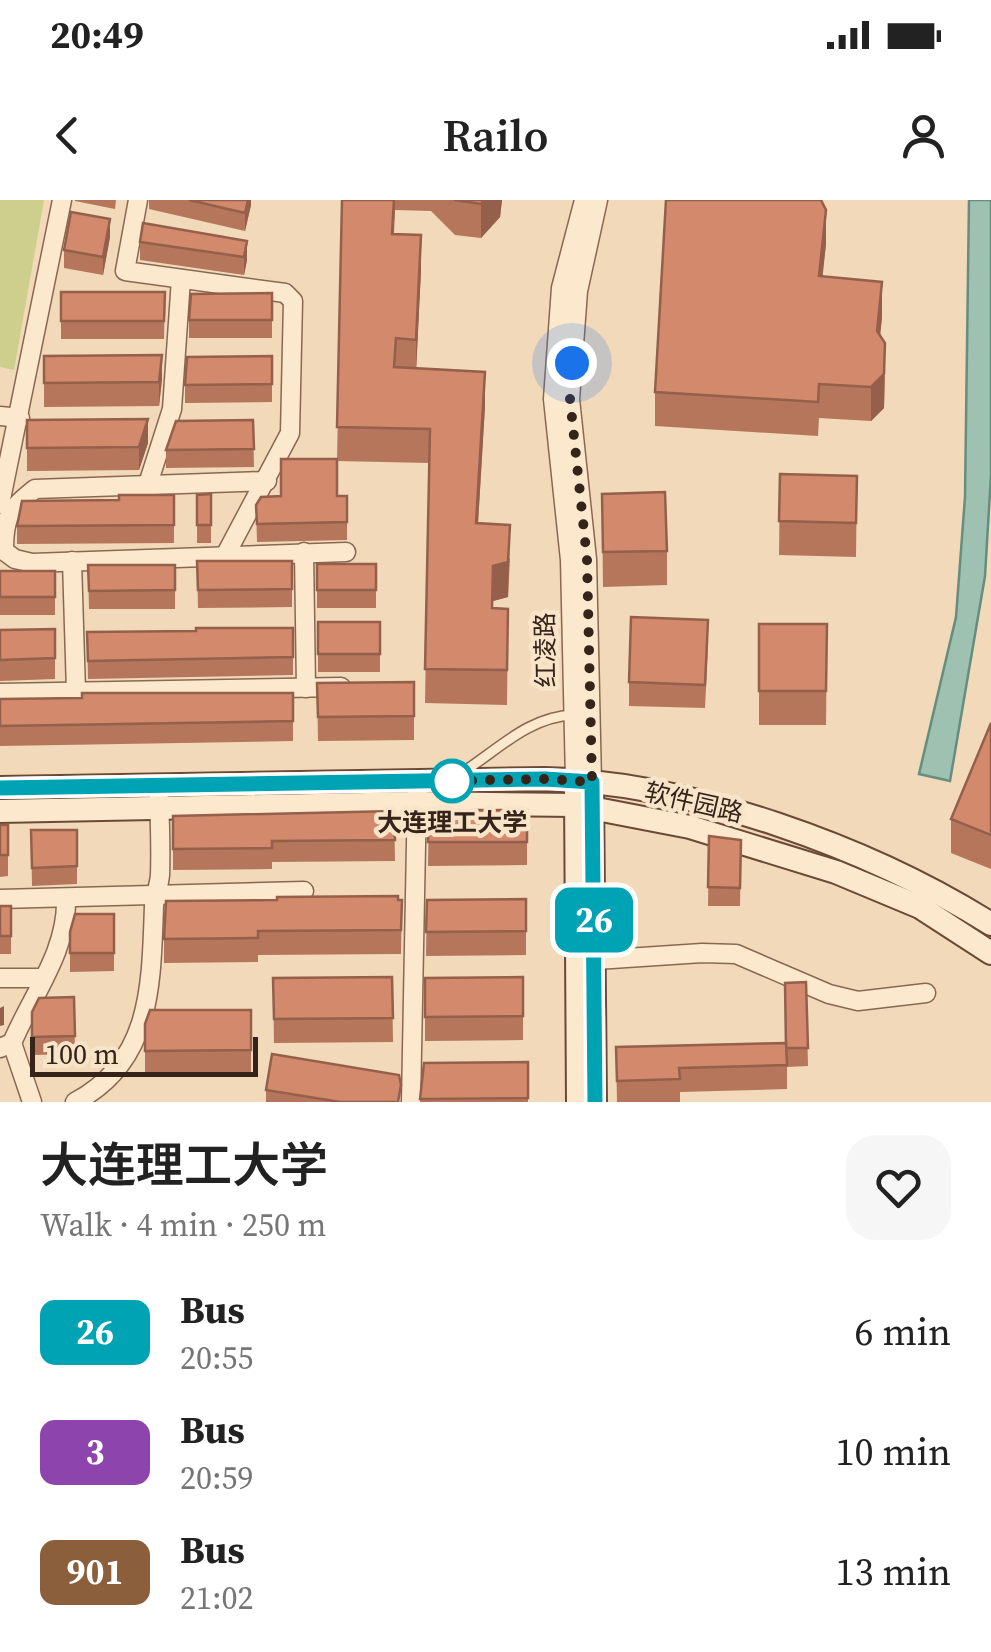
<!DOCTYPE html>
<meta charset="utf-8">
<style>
body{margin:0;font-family:"Source Serif 4","Noto Sans SC",serif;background:#f6f6f6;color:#222;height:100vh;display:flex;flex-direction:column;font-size:38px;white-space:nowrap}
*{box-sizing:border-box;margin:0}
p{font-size:32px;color:#767676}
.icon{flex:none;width:55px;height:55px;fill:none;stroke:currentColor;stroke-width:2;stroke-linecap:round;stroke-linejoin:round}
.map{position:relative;height:902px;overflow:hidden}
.sheet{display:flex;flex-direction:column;background:#fff;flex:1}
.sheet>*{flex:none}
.badge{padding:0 20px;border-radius:15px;font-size:35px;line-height:65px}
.scale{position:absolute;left:30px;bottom:25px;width:228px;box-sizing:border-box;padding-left:10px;border:5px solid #362319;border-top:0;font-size:28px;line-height:35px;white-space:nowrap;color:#362319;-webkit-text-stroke:8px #f8e5c9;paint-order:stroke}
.you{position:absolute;width:50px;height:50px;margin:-25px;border:8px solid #fff;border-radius:50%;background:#1a73e8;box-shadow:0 0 0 15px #1a73e833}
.map>.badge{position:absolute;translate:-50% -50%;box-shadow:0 0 0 5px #fff}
.round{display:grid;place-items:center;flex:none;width:105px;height:105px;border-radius:30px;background:#f6f6f6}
.head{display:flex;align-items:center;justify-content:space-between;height:170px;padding:0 40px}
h1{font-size:48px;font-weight:600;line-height:75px}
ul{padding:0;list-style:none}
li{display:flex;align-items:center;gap:30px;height:120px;padding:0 40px}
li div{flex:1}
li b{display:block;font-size:38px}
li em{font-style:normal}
li .badge{min-width:110px;font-weight:700;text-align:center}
.status{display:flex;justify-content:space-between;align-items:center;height:70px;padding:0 50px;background:#fff;direction:ltr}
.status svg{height:28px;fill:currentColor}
header{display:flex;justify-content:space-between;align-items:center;height:130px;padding:0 40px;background:#fff;font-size:45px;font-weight:600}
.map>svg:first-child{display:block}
</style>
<div class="status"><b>20:49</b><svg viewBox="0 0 49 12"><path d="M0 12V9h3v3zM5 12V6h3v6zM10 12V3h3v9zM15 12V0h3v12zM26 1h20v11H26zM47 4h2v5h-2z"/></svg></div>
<header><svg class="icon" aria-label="back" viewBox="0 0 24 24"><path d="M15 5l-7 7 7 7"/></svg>Railo<svg class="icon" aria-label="person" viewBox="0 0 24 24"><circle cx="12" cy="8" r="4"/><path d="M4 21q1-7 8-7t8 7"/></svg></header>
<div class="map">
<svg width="991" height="902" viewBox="0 0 991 902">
<rect width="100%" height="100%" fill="#f1d9b9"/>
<polygon fill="#cfcf8d" points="0,0 44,0 14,170 0,167"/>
<polygon fill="#9ec1b2" stroke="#668e7f" stroke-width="2.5" points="969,0 991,0 991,275 985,376 950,581 919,574 956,417 965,297"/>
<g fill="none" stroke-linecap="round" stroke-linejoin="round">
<defs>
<path id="lane" d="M 460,574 C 497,551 527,517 573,515"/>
<g id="street">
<polyline points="138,0 125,71 285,93 293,101 290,233 226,354"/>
<polyline points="0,216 20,218"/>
<path d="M 267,281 L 35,289 C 9,310 4,316 4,351 L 15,359 L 32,363 L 346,352"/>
<polyline points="148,284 172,209 181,79"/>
<polyline points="0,304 62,0"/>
<polyline points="304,352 306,488"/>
<polyline points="72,361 76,492"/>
<polyline points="0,493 341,487"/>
<polyline points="575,580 570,360 553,199 561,88 584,0"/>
<polyline points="592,582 587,359 570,199 578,91 598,0"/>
<polyline points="0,699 304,691"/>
<polyline points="581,761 702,753 736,754 829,794 858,801 926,793"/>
<polyline points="0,778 43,778"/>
<polyline points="12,843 32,902"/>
<path d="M 0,848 L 12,843 C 32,795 68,751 66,698"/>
<path d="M 75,902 C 153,861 151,783 154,706 C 155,695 159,686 160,675 C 161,650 160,623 159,598"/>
<polyline points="411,902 417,592"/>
</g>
<g id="secondary">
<path d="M 0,588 L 545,579 C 689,582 870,648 991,724"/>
<polyline points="576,591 578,902"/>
<polyline points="592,595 595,902"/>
<polyline points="0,611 417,603 576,605 690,627 836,672 920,707 991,753"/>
</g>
</defs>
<use href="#lane" stroke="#896853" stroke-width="12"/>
<use href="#street" stroke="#896853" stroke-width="21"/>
<use href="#secondary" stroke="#6a4a36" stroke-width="26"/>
<use href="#lane" stroke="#fce8cc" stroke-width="9"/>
<use href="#street" stroke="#fce8cc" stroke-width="18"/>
<use href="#secondary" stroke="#fce8cc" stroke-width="22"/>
</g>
<g fill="#b5765c">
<polygon points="75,0 116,0 115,9 75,1"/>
<polygon points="149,0 251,0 251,5 245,31 149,9"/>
<polygon points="342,0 502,0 500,17 481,38 455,35 431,11 395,10 394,34 421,70 416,168 485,206 478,323 510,359 508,397 493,401 493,408 508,409 507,505 425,503 429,263 337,261"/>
<polygon points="110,37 103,75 64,68 64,50"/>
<polygon points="247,41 247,60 244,75 140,60 140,42"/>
<polygon points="826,44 822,77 882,117 880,135 885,177 884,208 871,221 819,218 818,236 655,226 655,192"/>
<polygon points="61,92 165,92 164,139 61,139"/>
<polygon points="272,93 272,138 189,138 189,120"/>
<polygon points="44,156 162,179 159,206 44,207"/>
<polygon points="272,156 272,202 185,203 185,185"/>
<polygon points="27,220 148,243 139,270 27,271"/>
<polygon points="253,220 254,267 166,268 166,250"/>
<polygon points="780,274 857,276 856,357 779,355"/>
<polygon points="211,294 211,343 197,343 197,295"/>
<polygon points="602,294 667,351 667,385 603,387"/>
<polygon points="174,295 174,343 17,344 17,326 119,300"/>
<polygon points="337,296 347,296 347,340 257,342 256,305"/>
<polygon points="197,361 292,361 292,407 198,408"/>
<rect x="317" y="364" width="59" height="44"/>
<polygon points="88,365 175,365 175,409 89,409"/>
<rect x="0" y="371" width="55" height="44"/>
<rect x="318" y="422" width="62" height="50"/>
<polygon points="759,424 827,424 826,525 759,525"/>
<polygon points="293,428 293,475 88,479 87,432 196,431"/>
<polygon points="55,429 55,479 0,481 0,430"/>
<polygon points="708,444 705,508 629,506 629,482"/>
<polygon points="414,482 414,540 318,541 317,483"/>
<polygon points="293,493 293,541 0,546 0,499"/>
<polygon points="991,523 991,669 951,653 951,619"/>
<polygon points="429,610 527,610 527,665 428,666"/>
<polygon points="394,611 395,661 272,662 272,669 173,670 173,616"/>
<polygon points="0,625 8,625 8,676 0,677"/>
<polygon points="31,630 77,630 77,684 32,686"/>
<polygon points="709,636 741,640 740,706 708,706"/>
<polygon points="526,699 526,755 426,756 427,700"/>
<polygon points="398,700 402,700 401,754 258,755 258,762 164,763 164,739"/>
<rect x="0" y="706" width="11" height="48"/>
<polygon points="114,714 114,771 70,772 70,732"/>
<polygon points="392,777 393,842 274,843 273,778"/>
<polygon points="523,777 523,840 425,841 425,778"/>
<polygon points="806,782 808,866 787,867 787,889 680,892 680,902 617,902 616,847 786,843"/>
<polygon points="74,797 75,854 32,855 32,812"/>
<polygon points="251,810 251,874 145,874 145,824"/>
<polygon points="528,862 528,902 420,902 424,863"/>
<polygon points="266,890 401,902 266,902"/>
</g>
<g fill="#94604b">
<polygon points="248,0 251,0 251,5 245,31 245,13"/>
<polygon points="394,0 395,0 392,68 392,34"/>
<polygon points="484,0 502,0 500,17 481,38 481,4"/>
<polygon points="826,10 826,44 819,110 819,76"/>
<polygon points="110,19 110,37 103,75 103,57"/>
<polygon points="421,35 421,70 416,174 416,140"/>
<polygon points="247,41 247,60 244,75 244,57"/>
<polygon points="882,82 882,117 877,165 877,131"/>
<polygon points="885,143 884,208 871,221 871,187"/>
<polygon points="162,155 162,179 159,206 159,182"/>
<polygon points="485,172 485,206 476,357 476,323"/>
<polygon points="148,219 148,243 139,270 139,247"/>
<polygon points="510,325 508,397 493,401 493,366"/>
<polygon points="4,806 4,825 0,826 0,808"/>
</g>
<g fill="#d3896b" stroke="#94604b" stroke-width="2.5">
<polygon points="189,0 248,0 245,13"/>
<polygon points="342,0 394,0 392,34 421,35 416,140 396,138 394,167 485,172 476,323 510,325 508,362 493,366 492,408 508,409 507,470 425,469 430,229 337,227"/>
<polygon points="454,0 484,0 481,4"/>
<polygon points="666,0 821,0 826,10 819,76 882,82 877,131 885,143 884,174 871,187 819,184 818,202 655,192"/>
<polygon points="71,12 110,19 103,57 64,50"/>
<polygon points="143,23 247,41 244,57 140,42"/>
<polygon points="61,92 165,92 164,121 61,121"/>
<polygon points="272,93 272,120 189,120 191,94"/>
<polygon points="162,155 159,182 44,183 44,156"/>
<polygon points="272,156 272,184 185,185 187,157"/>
<polygon points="148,219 139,247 27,248 27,220"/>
<polygon points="253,220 254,249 166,250 176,221"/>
<polygon points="281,259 337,259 337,296 347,296 347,322 257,324 256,305 261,297 281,296"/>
<polygon points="780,274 857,276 856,323 779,321"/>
<polygon points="665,292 667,351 603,352 602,294"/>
<polygon points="211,294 211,325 197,325 197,295"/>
<polygon points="119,295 174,295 174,325 17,326 22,301 119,300"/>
<polygon points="197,361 292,361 292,389 198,390"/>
<rect x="317" y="364" width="59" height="26"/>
<polygon points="88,365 175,365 175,390 89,391"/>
<rect x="0" y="371" width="55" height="26"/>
<polygon points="631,417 708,420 705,485 629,482"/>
<rect x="318" y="422" width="62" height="32"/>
<polygon points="759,424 827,424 826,491 759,491"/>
<polygon points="196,428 293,428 293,457 88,461 87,432 196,431"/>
<polygon points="55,429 55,458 0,460 0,430"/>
<polygon points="414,482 414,516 318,517 317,483"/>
<polygon points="82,493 293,493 293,521 0,526 0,499 82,498"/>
<polygon points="991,523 991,635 951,619"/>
<polygon points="429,610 527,610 527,642 428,642"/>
<polygon points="394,611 395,640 272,641 272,648 173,649 173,616"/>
<rect x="0" y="625" width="8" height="30"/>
<polygon points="31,630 77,630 77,666 32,668"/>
<polygon points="709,636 741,640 740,688 708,687"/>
<polygon points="398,696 398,700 402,700 401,730 258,731 258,738 164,739 166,701 277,700 277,697"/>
<polygon points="526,699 526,731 426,732 427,700"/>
<rect x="0" y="706" width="11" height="30"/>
<polygon points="75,714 114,714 114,753 70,753 70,732"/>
<polygon points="392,777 393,818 274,819 273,778"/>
<polygon points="523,777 523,816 425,817 425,778"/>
<polygon points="806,782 808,848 786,848 785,783"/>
<polygon points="74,797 75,836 32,837 32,812 39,798"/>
<polygon points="150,810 251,810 251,850 145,851 145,824"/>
<polygon points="786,843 787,865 679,868 680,879 617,881 616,847"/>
<polygon points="272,854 399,875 401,885 398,902 340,902 266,890"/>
<polygon points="528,862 528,898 420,899 424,863"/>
</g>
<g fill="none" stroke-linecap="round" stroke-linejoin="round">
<defs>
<polyline id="line" points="0,588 545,579 592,582 595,902"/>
</defs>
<use href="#line" stroke="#fff" stroke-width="22"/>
<use href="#line" stroke="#00a3b4" stroke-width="15"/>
<polyline stroke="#362319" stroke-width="10" stroke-dasharray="0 18" points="452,581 444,581 545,579 592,582 587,359 570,199 572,163"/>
</g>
<circle fill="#fff" stroke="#00a3b4" stroke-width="5" cx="452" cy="581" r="20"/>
<g text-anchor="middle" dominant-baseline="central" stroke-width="9" stroke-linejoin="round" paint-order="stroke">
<g font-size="25" fill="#362319" stroke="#f8e5c9">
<text transform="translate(545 450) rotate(-91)">红凌路</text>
<text transform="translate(694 602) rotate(13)">软件园路</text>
</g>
<g font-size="25" font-weight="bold" fill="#362319" stroke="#f8e5c9">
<text x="452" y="622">大连理工大学</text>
</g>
</g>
</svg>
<div class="scale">100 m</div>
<div class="you" style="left:572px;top:163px"></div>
<b class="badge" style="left:594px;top:720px;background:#00a3b4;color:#fff">26</b>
</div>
<section class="sheet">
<div class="head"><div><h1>大连理工大学</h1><p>Walk · 4 min · 250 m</p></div><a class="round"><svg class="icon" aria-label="heart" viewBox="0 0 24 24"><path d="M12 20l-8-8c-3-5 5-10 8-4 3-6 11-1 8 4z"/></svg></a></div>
<ul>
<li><span class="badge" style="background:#00a3b4;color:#fff">26</span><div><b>Bus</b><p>20:55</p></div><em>6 min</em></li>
<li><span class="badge" style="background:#8e44ad;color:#fff">3</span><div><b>Bus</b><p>20:59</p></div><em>10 min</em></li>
<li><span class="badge" style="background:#8b5e3c;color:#fff">901</span><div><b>Bus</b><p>21:02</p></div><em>13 min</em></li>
</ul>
</section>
